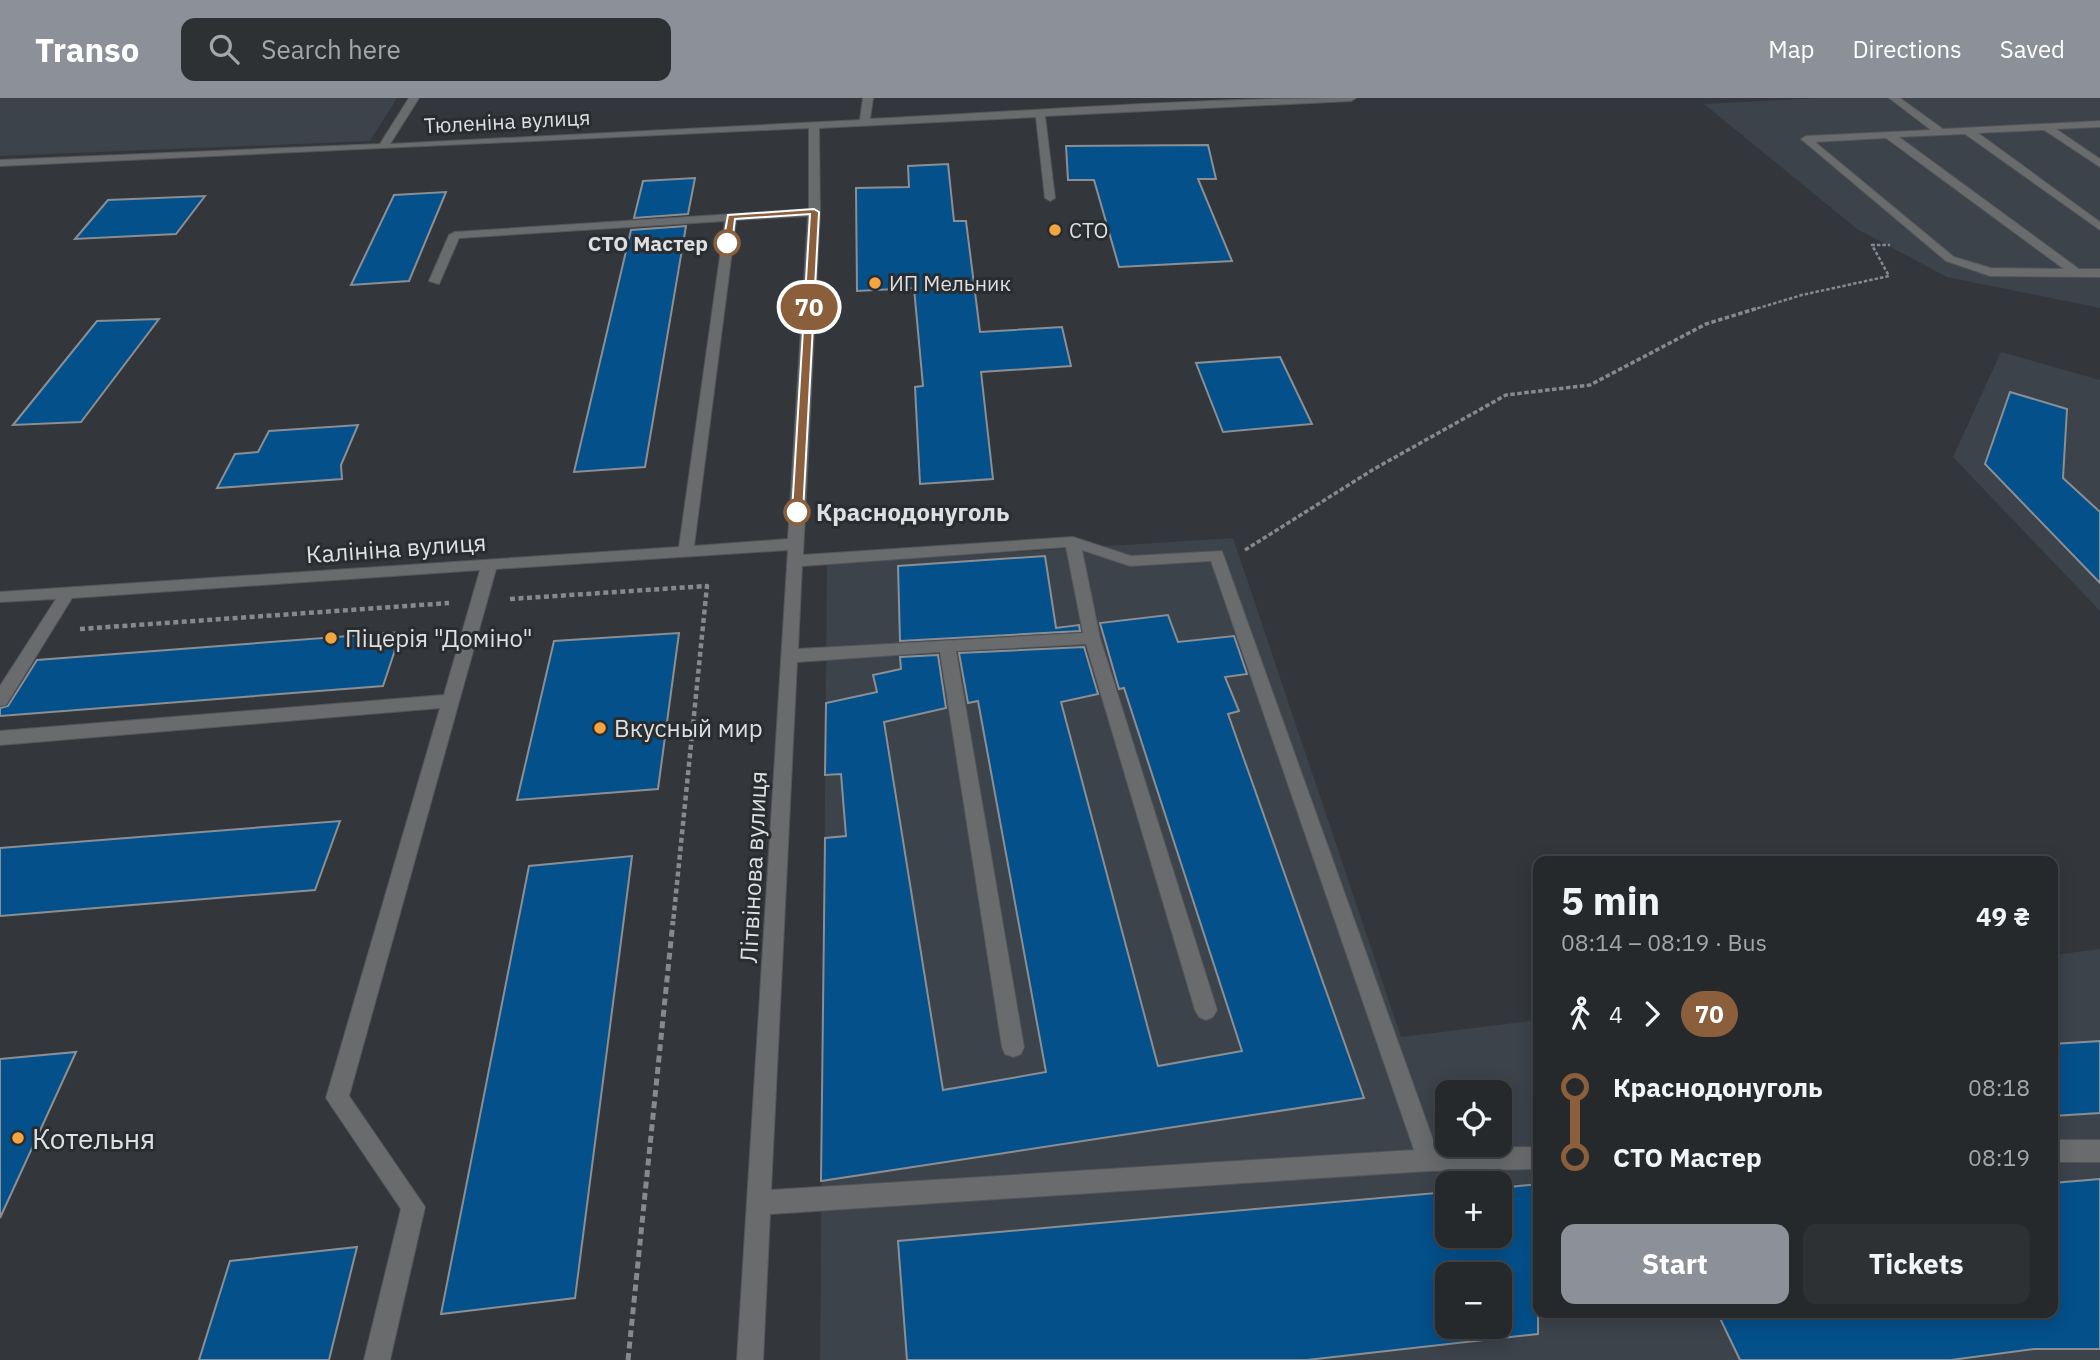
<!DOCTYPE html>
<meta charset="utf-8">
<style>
body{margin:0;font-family:"IBM Plex Sans",sans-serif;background:#2e3134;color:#f1f3f6;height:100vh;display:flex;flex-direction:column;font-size:26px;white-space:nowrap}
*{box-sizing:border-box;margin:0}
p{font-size:23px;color:#a4a6a9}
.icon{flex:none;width:38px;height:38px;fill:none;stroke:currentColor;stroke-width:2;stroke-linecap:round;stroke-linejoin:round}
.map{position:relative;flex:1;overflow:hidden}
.side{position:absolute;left:1533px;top:758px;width:525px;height:462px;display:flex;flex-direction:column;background:#26292c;border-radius:14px;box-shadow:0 4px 18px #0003,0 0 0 2px #424548}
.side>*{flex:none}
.badge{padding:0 14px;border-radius:23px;font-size:24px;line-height:46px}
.tools{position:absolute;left:1435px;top:982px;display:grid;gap:14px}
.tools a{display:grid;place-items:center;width:77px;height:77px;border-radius:14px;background:#26292c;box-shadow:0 4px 18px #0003,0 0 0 2px #424548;font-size:35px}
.map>.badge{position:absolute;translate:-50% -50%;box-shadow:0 0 0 4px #fff}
.legs{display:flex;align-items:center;gap:10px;height:77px;padding:0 28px;font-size:23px}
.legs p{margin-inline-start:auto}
.summary{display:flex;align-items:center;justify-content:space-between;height:119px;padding:0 28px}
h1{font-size:38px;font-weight:700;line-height:52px}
.cta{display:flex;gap:14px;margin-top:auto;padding:14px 28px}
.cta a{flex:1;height:80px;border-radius:14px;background:#8c9099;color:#fff;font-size:28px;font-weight:700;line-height:80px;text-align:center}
.cta a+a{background:#2e3134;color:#f1f3f6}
ul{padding:0 28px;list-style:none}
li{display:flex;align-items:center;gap:24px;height:70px;font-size:26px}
li i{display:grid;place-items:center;width:10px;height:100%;margin:0 9px;background:currentColor}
li i::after{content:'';width:18px;height:18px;margin:-9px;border:5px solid;border-radius:50%;background:#26292c}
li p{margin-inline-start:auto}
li:first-child i{background:linear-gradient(#0000 50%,currentColor 0)}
li:last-child i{background:linear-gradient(currentColor 50%,#0000 0)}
header{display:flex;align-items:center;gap:42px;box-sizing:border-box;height:98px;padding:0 35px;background:#8c9099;color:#fff}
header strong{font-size:33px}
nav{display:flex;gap:38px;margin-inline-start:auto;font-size:24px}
.search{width:490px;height:63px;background:#2e3134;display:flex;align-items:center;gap:18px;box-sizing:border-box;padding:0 24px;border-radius:14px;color:#a4a6a9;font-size:26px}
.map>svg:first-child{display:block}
</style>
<header>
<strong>Transo</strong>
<div class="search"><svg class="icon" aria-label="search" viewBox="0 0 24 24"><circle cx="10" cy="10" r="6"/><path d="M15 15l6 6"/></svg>Search here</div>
<nav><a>Map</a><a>Directions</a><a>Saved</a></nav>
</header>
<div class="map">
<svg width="2100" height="1262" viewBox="0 0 2100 1262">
<rect width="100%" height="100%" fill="#33373b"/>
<g fill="#3c434b" fill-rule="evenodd">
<polygon points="0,0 397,0 370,43 0,58"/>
<polygon points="1820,0 2100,0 2100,210 1947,179 1857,131 1704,6"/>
<polygon points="2001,254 2100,282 2100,513 1953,359"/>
<path d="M 1233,440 L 1401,939 L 1538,922 L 1538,1214 L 2053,1214 L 2053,857 L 2100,851 L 2100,1262 L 820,1262 L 827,466 ZM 1447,994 L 1500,994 L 1500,1046 L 1447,1046 ZM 1447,1085 L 1500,1085 L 1500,1138 L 1447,1138 ZM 1447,1176 L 1500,1176 L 1500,1228 L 1447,1228 Z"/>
</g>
<g fill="#04508b" stroke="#8b8f93" stroke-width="2" fill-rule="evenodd">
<polygon points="1208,47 1216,81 1198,81 1232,163 1119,169 1094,82 1068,82 1066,48"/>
<polygon points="948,66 954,123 966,123 980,234 1062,229 1071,268 981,274 993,381 920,386 915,289 923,288 914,190 857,193 856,90 909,89 908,68"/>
<polygon points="695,80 688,116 634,120 643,83"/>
<polygon points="446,94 409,183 351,187 394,97"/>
<polygon points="205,98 176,136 75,141 108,102"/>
<polygon points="686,128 645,369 574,374 631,132"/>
<polygon points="159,221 81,324 13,327 97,223"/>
<polygon points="1280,259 1312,326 1223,334 1196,265"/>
<polygon points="2010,294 2067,311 2063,380 2100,414 2100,485 1985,366"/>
<polygon points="358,327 341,367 342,381 217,390 235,356 258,354 269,333"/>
<polygon points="1045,458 1056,530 1079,527 1080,533 900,543 898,468"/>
<polygon points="1168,517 1178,544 1234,538 1247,576 1225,579 1239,613 1228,616 1364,1000 821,1083 825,740 846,738 841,676 825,677 826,605 877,594 873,577 901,571 900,559 938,557 946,610 884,624 943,992 1046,974 978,603 968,605 959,555 1084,549 1098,596 1061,604 1158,968 1242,953 1124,590 1119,591 1100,525"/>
<polygon points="401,534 383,588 0,618 0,610 8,608 37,562"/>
<polygon points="679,535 658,691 517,702 554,543"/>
<polygon points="340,723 315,792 0,818 0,750"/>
<polygon points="632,758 575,1200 441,1216 529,768"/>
<polygon points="2100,943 2100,1015 2053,1018 2053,946"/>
<polygon points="76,954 0,1120 0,961"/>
<polygon points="2100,1081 2100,1251 2034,1251 1951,1262 1740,1262 1717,1214 2053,1214 2053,1085"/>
<path d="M 1538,1086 L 1538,1236 L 1307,1262 L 907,1262 L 898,1143 L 1447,1094 L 1447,1138 L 1500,1138 L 1500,1090 ZM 1447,1176 L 1500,1176 L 1500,1228 L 1447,1228 Z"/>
<polygon points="357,1149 329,1262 199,1262 230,1163"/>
</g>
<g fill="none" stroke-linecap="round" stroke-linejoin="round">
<defs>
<g id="minor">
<path d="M 409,0 L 419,0 L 390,46 L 860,22 L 863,0 L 873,0 L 870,21 C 1032,13 1193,0 1356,0 L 1351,3 L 1045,18 L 1055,100 L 1050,103 L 1045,100 L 1036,19 L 819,30 L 820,114 L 803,457 L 1073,439 L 1131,458 L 1222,453 L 1436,1050 L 1538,1049 L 1538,1071 L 1429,1073 L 770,1116 L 763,1262 L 737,1262 L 788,452 L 496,471 L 349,998 L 425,1109 L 390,1262 L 364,1262 L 401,1111 L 326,1000 L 440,610 L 0,647 L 0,633 L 444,597 L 480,472 L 72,500 L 6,607 L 0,608 L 0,588 L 56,501 L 0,504 L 0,494 L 679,449 L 725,123 L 459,140 L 439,186 L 429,183 L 449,137 L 455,134 L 809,111 L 809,30 L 0,68 L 0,62 L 380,46 ZM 808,118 L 788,441 L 694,448 L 736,122 ZM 1066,449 L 1083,535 L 798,551 L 802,468 ZM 1082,452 L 1130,468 L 1211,463 L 1414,1052 L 771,1092 L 797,564 L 940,554 L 1002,949 L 1005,956 L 1013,959 L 1021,956 L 1024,949 L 956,553 L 1086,546 L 1195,912 L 1199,919 L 1206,922 L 1213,919 L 1217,912 L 1100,540 Z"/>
<path d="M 1889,0 L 1900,0 L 1943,31 L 2100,23 L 2100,29 L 2056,31 L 2100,61 L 2100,69 L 2044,32 L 1978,35 L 2100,124 L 2100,132 L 1965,36 L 1899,39 L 2079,171 L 2100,171 L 2100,179 L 1990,178 L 1946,163 L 1801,41 L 1806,38 L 1931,32 ZM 1886,40 L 2064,171 L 1991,170 L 1954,159 L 1815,44 Z"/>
<rect x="2053" y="1042" width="47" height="22"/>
</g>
</defs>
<use href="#minor" stroke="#525559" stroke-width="2"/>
<polyline stroke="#86898d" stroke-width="2.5" stroke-dasharray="3.5 2" stroke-linecap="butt" points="1752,212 1802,197 1889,178 1872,147 1890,147"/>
<polyline stroke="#86898d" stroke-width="3.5" stroke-dasharray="4.5 2.5" stroke-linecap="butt" points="1245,452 1374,371 1506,297 1590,287 1706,226 1758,210"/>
<g stroke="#86898d" stroke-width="4.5" stroke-dasharray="5 3.5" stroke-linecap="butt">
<polyline points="510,501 707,488 673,825"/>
<polyline points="80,531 449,505"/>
</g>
<polyline stroke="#86898d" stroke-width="5" stroke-dasharray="7 4.5" stroke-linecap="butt" points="628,1262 673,823"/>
<use href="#minor" fill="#696b6d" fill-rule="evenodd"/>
</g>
<polygon fill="#8b5e3c" stroke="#fff" stroke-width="2" points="814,111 819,114 803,414 797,418 792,414 810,116 735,121 732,145 727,147 723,145 728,117"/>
<g fill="#f2a541" stroke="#292d30" stroke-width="2.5">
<circle cx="1055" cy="132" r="7"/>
<circle cx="875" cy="185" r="7"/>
<circle cx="331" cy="540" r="7"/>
<circle cx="600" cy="630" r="7"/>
<circle cx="18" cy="1040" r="7"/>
</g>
<g fill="#fff" stroke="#8b5e3c" stroke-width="3.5">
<circle cx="727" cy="145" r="12"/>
<circle cx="797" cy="414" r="12"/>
</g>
<g text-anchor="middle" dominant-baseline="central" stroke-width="6" stroke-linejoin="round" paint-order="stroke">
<g font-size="21" fill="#dddfe2" stroke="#292d30">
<text transform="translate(507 23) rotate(-3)">Тюленіна вулиця</text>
</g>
<g font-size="21" fill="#dddfe2" stroke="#292d30" text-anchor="start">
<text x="1069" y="132">СТО</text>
<text x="889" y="185">ИП Мельник</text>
</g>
<g font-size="21" font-weight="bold" fill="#dddfe2" stroke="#292d30" text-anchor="end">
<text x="708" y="145">СТО Мастер</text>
</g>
<g font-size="24" font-weight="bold" fill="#dddfe2" stroke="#292d30" text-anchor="start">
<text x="816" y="414">Краснодонуголь</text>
</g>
<g font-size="24" fill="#dddfe2" stroke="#292d30">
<text transform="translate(396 450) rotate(-4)">Калініна вулиця</text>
<text transform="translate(753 769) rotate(-87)">Літвінова вулиця</text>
</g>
<g font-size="24" fill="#dddfe2" stroke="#292d30" text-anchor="start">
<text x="345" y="540">Піцерія "Доміно"</text>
<text x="614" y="630">Вкусный мир</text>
</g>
<g font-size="28" fill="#dddfe2" stroke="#292d30" text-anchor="start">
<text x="32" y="1040">Котельня</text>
</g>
</g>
</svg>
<div class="tools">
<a><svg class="icon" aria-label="locate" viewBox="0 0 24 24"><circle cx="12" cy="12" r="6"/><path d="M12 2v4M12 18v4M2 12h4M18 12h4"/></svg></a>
<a>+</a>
<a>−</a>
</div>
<b class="badge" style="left:809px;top:209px;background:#8b5e3c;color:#fff">70</b>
<section class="side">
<div class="summary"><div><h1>5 min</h1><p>08:14 – 08:19 · Bus</p></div><b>49 ₴</b></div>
<div class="legs"><svg class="icon" aria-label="walk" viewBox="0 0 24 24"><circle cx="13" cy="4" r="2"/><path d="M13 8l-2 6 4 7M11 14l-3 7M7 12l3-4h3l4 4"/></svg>4<svg class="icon" aria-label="forward" viewBox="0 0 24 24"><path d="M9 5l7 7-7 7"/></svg><b class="badge" style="background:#8b5e3c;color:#fff">70</b></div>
<ul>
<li><i style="color:#8b5e3c"></i><b>Краснодонуголь</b><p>08:18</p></li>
<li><i style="color:#8b5e3c"></i><b>СТО Мастер</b><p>08:19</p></li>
</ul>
<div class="cta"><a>Start</a><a>Tickets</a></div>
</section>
</div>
